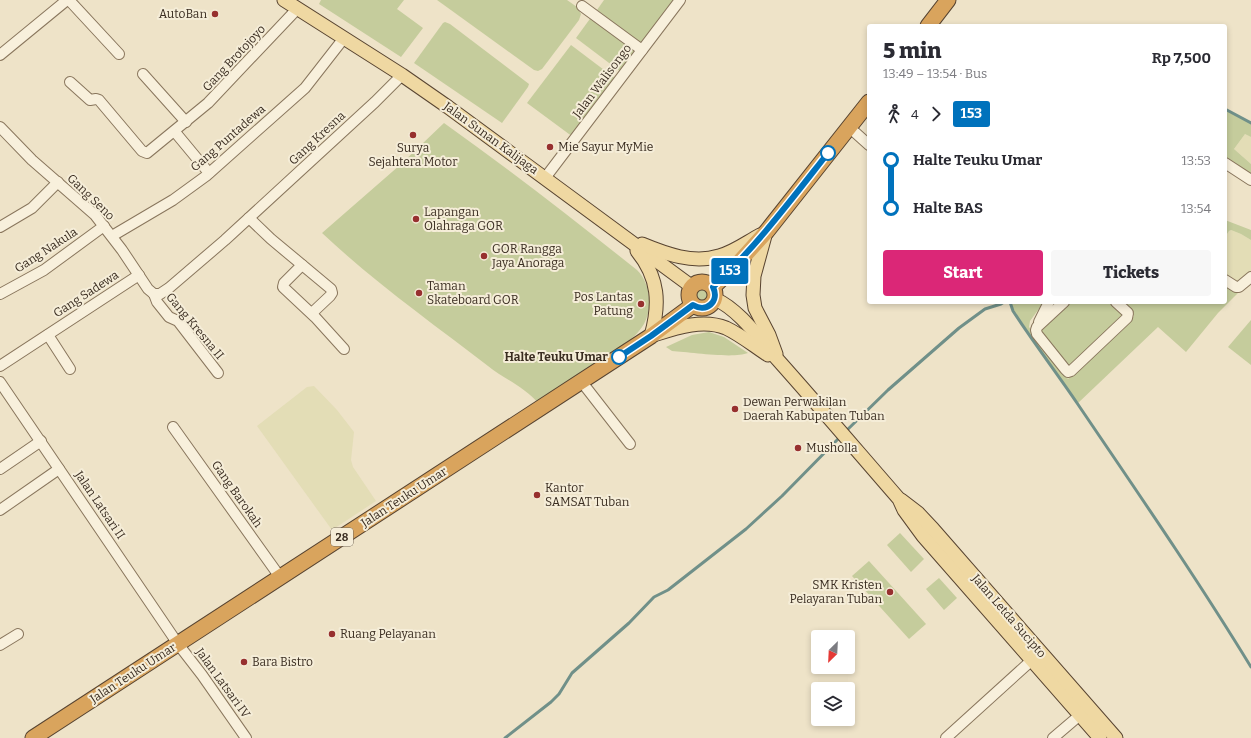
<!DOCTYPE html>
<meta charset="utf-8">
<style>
body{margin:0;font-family:Bitter,serif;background:#f7f7f7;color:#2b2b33;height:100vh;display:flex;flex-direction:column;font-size:15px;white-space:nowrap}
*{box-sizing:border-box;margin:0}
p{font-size:13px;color:#7c7c81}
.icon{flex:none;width:22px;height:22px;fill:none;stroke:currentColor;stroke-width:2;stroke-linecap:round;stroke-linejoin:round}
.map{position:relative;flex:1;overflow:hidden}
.details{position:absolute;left:867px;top:24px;width:360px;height:280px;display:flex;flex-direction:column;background:#fff;border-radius:4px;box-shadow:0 2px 6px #0003}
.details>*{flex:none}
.badge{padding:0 8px;border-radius:3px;font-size:14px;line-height:26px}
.needle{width:26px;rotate:204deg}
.tools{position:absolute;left:811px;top:630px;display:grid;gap:8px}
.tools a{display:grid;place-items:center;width:44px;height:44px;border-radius:4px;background:#fff;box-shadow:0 2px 6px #0003;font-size:20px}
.map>.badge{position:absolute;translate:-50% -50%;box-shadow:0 0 0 2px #fff}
.legs{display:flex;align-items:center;gap:6px;height:44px;padding:0 16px;font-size:13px}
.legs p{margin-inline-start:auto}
.summary{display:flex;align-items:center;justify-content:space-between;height:68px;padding:0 16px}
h1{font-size:22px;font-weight:800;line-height:30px}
.action{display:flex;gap:8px;margin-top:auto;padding:8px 16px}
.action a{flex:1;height:46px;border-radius:4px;background:#db2777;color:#fff;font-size:16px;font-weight:800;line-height:46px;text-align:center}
.action a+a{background:#f7f7f7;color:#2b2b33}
ul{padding:0 16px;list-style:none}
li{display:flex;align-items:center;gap:14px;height:48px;font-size:15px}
li i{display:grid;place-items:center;width:6px;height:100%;margin:0 5px;background:currentColor}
li i::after{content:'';width:10px;height:10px;margin:-5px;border:3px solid;border-radius:50%;background:#fff}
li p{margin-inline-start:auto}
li:first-child i{background:linear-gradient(#0000 50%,currentColor 0)}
li:last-child i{background:linear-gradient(currentColor 50%,#0000 0)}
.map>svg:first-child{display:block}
</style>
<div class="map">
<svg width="1251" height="738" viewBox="0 0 1251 738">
<rect width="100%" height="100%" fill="#eee3c8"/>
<g fill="#e3ddb6">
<polygon points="1245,134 1251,137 1251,164 1234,149"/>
<polygon points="1231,230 1241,234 1251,240 1251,274 1241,284 1225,277 1225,237 1229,231"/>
<polygon points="314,386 337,410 354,432 351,460 353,467 376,501 332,530 257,426 307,387"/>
</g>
<g fill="#c5cc9c">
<polygon points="321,0 404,0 397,9 423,28 401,57 319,4"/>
<polygon points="437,0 567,0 577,7 581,14 579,20 542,69 538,71 534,70"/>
<polygon points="604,0 675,0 642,44 597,10"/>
<polygon points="592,16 638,50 621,72 576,38"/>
<polygon points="443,23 445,22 450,24 529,84 528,87 502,123 414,63"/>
<polygon points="571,45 616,79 573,137 527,103"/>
<polygon points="1225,109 1251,123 1251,137 1245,134 1234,149 1251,164 1251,176 1225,158"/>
<path d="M 444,123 C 510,170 574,220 637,270 C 650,282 653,308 644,324 C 634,341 613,352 597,363 C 578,377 558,390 539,404 C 525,387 504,379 488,366 C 432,323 373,281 322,233 L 400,165 Z"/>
<polygon points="1225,220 1251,230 1251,240 1241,234 1231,230 1229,231 1225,237"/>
<polygon points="1225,285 1238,293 1218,313 1186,352 1158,327 1077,404 1013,311 1010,302 1044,302 1030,321 1029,327 1068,379 1134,316 1120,302 1225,302"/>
<circle cx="702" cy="295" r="9"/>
<polygon points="1070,302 1110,302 1124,316 1068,369 1039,331"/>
<polygon points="1251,320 1251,365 1228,347"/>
<path d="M 709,332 L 724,337 L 748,353 C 733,359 690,352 672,351 L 666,347 L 692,335 Z"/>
<polygon points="900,533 924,559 911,572 887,545"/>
<polygon points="869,561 926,624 909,639 852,576"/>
<polygon points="939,578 957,598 944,610 926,589"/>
</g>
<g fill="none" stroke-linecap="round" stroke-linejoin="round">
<g stroke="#709089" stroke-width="3">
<polyline points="1225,109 1251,123"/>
<path d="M 1010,302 L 1013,311 C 1033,342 1056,372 1077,403 C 1136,490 1196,577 1251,667"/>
<polyline points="845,432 888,390 959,328 985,309 1001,304 1004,302"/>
<polyline points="505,738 551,702 559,694 572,673 629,623 654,597 668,590 746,529 782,496 841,436"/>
</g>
<defs>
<g id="minor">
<polyline points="69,0 119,54"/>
<polyline points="582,6 642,50"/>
<polyline points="0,55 67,0"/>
<polyline points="143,74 186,122"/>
<polyline points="70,82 90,100 96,99 99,100 142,151 147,153 208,103 298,8"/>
<polyline points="0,127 32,160 95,215 122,250 148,289 154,294"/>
<polyline points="849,127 869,145"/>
<polyline points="175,132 209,173"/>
<polyline points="1225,163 1251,180"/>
<polyline points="545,178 680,0"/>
<polyline points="249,218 271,239 331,289 332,293 330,296 312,313"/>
<polyline points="0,227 32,208 58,182"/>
<polyline points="112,236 173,200 206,176 305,88 344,38"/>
<polyline points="302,265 284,283 283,287 315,317 344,349"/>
<polyline points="1225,280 1236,287 1239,287 1251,277"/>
<polyline points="0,294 44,270 104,226"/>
<polyline points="154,294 160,294 169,288 225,240 375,102 402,75"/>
<polyline points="154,294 157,302 169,317 178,321 218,373"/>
<polyline points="1064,302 1037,327 1036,330 1037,334 1065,369 1068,372 1071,371 1127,318 1128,313 1116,302"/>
<polyline points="1039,322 1049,302"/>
<polyline points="48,335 70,369"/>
<polyline points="0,366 139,275"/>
<polyline points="581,381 630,444"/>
<polyline points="0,382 178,644 202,675 246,738"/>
<polyline points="173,427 280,577"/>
<polyline points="0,469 41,441"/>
<polyline points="0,510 59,469"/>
<polyline points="0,645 18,634"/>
<polyline points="946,738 1032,660"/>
<polyline points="1053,738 1080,715"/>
</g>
<g id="major">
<polyline points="284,0 402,75 448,107 691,286"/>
<polyline points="766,232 754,276 753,295 755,308 769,335 776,354"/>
<path d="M 642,244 C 666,254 693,264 719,256 C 734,252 747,242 760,235"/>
<path d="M 637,251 C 659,278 660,304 651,336"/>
<path d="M 715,299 C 740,310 760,340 778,360 C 819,406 859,453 899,499 L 904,510 L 923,536 L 1100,738"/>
<path d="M 657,334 C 678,327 704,319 726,328 C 741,335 754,346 768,355"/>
<polyline points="901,500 918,513 933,529 1116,738"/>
</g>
<g id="highway">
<polyline points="928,26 948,0"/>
<circle cx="702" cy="295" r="13"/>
<polyline points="713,287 739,262 767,231 869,102"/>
<polyline points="33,738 651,336 693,305"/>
</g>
</defs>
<use href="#minor" stroke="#89765d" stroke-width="12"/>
<use href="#major" stroke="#584431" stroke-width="15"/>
<use href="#highway" stroke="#584431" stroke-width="17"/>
<use href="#minor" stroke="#f8f0dc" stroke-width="10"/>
<use href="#major" stroke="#efd8a2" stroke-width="13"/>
<use href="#highway" stroke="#d9a45d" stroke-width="15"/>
</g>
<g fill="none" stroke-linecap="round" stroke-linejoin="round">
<defs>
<path id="line-1" d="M 619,357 L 651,336 L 693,305 C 706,313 720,302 713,287 C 756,247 791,200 828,153"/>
</defs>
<use href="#line-1" stroke="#fff" stroke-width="9"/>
<use href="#line-1" stroke="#0072bc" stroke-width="6"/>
</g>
<g fill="#97302f" stroke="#f5edd8" stroke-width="1.5">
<circle cx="215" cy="14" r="4"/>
<circle cx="413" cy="135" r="4"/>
<circle cx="550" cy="147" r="4"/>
<circle cx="416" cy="219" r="4"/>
<circle cx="484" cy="256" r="4"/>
<circle cx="419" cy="293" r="4"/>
<circle cx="641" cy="304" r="4"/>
<circle cx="735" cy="409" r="4"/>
<circle cx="798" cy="448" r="4"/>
<circle cx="537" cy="495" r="4"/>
<circle cx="890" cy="592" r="4"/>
<circle cx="332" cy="634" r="4"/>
<circle cx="244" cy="662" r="4"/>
</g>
<g fill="#fff" stroke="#0072bc" stroke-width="2">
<circle cx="828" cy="153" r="7"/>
<circle cx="619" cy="357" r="7"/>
</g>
<g text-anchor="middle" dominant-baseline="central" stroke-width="4" stroke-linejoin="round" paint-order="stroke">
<rect fill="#f5edd8" stroke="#726758" stroke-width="1" x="331" y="528" width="22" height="18" rx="3"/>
<g font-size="11" font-weight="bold" fill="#3a2d21">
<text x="342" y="537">28</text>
</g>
<g font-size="12" fill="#3a2d21" stroke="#f5edd8" text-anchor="start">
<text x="207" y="14" text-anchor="end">AutoBan</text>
<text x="558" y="147">Mie Sayur MyMie</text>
<text x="413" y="148" text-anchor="middle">Surya<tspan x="413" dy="14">Sejahtera Motor</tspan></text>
<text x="424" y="212">Lapangan<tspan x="424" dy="14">Olahraga GOR</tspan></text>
<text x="492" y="249">GOR Rangga<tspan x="492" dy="14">Jaya Anoraga</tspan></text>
<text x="427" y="286">Taman<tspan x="427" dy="14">Skateboard GOR</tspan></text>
<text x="633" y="297" text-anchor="end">Pos Lantas<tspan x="633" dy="14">Patung</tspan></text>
<text x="743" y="402">Dewan Perwakilan<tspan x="743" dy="14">Daerah Kabupaten Tuban</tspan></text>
<text x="806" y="448">Musholla</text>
<text x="545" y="488">Kantor<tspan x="545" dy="14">SAMSAT Tuban</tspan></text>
<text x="882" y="585" text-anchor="end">SMK Kristen<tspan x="882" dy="14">Pelayaran Tuban</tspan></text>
<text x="340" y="634">Ruang Pelayanan</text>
<text x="252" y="662">Bara Bistro</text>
</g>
<g font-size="12" fill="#3a2d21" stroke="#f5edd8">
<text transform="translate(234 58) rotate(-47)">Gang Brotojoyo</text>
<text transform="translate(602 81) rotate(-53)">Jalan Walisongo</text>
<text transform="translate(228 138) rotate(-41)">Gang Puntadewa</text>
<text transform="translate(317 138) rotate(-43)">Gang Kresna</text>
<text transform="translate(491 138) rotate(36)">Jalan Sunan Kalijaga</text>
<text transform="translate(91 197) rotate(44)">Gang Seno</text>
<text transform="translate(46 250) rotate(-33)">Gang Nakula</text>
<text transform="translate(86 294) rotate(-33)">Gang Sadewa</text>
<text transform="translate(195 326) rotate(50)">Gang Kresna II</text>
<text transform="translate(237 494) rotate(55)">Gang Barokah</text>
<text transform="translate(404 497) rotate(-33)">Jalan Teuku Umar</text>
<text transform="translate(100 505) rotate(56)">Jalan Latsari II</text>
<text transform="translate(1009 616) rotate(49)">Jalan Letda Sucipto</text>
<text transform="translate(133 673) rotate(-33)">Jalan Teuku Umar</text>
<text transform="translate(223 683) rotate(54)">Jalan Latsari IV</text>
</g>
<g font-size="12" font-weight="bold" fill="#3a2d21" stroke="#f5edd8" text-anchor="end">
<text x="608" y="357">Halte Teuku Umar</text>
</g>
</g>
</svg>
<div class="tools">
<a><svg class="needle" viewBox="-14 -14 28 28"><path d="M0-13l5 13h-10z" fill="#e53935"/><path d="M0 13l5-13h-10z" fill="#7c7c81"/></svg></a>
<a><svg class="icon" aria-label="layers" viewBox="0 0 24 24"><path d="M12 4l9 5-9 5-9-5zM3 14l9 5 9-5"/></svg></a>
</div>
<b class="badge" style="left:730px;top:271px;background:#0072bc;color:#fff">153</b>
<section class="details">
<div class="summary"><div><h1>5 min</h1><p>13:49 – 13:54 · Bus</p></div><b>Rp 7,500</b></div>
<div class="legs"><svg class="icon" aria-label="walk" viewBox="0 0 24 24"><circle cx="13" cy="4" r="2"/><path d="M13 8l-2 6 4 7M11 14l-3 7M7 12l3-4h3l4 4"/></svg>4<svg class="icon" aria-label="forward" viewBox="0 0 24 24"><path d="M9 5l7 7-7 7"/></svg><b class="badge" style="background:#0072bc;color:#fff">153</b></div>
<ul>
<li><i style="color:#0072bc"></i><b>Halte Teuku Umar</b><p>13:53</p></li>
<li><i style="color:#0072bc"></i><b>Halte BAS</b><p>13:54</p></li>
</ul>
<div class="action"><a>Start</a><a>Tickets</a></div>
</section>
</div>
